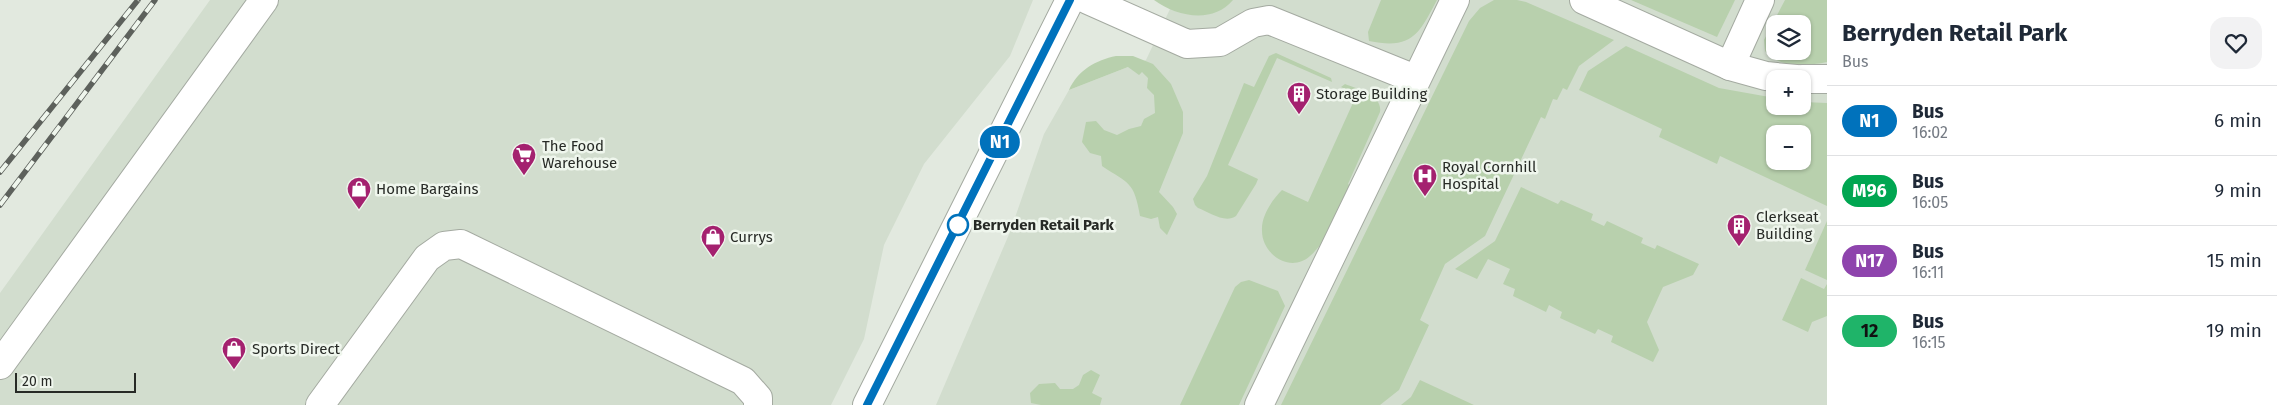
<!DOCTYPE html>
<meta charset="utf-8">
<style>
body{margin:0;font-family:"Fira Sans",sans-serif;background:#f2f2f3;color:#1f2937;height:100vh;display:flex;flex-direction:column;font-size:19px;white-space:nowrap}
*{box-sizing:border-box;margin:0}
p{font-size:16px;color:#747a83}
.icon{flex:none;width:28px;height:28px;fill:none;stroke:currentColor;stroke-width:2;stroke-linecap:round;stroke-linejoin:round}
.map{position:relative;flex:1;overflow:hidden}
.drawer{display:flex;flex-direction:column;background:#fff;width:450px}
.drawer>*{flex:none}
.badge{padding:0 10px;border-radius:16px;font-size:18px;line-height:32px}
.tools{position:absolute;left:1766px;top:15px;display:grid;gap:10px}
.tools a{display:grid;place-items:center;width:45px;height:45px;border-radius:10px;background:#fff;box-shadow:0 1px 4px #0004;font-size:25px}
.scale{position:absolute;left:15px;bottom:12px;width:121px;box-sizing:border-box;padding-left:5px;border:2px solid #272a26;border-top:0;font-size:14px;line-height:18px;white-space:nowrap;color:#272a26;-webkit-text-stroke:4px #eff6ed;paint-order:stroke}
.map>.badge{position:absolute;translate:-50% -50%;box-shadow:0 0 0 2px #fff}
.round{display:grid;place-items:center;flex:none;width:52px;height:52px;border-radius:15px;background:#f2f2f3}
.head{display:flex;align-items:center;justify-content:space-between;height:85px;padding:0 15px}
h1{font-size:24px;font-weight:700;line-height:38px}
ul{padding:0;list-style:none}
li{display:flex;align-items:center;gap:15px;height:70px;padding:0 15px;border-top:1px solid #e0e1e3}
li div{flex:1}
li b{display:block;font-size:19px}
li em{font-style:normal}
li .badge{min-width:55px;font-weight:700;text-align:center}
main{display:flex;flex:1;min-height:0}
.map>svg:first-child{display:block}
</style>
<main>
<div class="map">
<svg width="1827" height="405" viewBox="0 0 1827 405">
<rect width="100%" height="100%" fill="#e2e9df"/>
<g fill="#d2ddce" fill-rule="evenodd">
<polygon points="210,0 1033,0 1010,56 924,164 884,245 864,339 831,405 0,405 0,293"/>
<path d="M 1166,0 L 1827,0 L 1827,405 L 936,405 L 1010,232 L 1044,134 L 1069,90 L 1146,60 L 1170,9 ZM 1775,24 L 1802,24 L 1802,51 L 1775,51 ZM 1775,79 L 1802,79 L 1802,106 L 1775,106 ZM 1775,134 L 1802,134 L 1802,161 L 1775,161 Z"/>
</g>
<g fill="#b8d0ad" fill-rule="evenodd">
<path d="M 1154,0 L 1233,0 C 1213,24 1177,17 1154,0 Z"/>
<path d="M 1381,0 L 1437,0 C 1419,34 1412,50 1369,41 L 1368,32 Z"/>
<polygon points="1494,0 1517,0 1526,2 1614,40 1579,66 1567,90 1563,88 1557,100 1553,99 1545,119 1541,117 1485,236 1445,264 1420,320 1429,325 1399,390 1380,405 1281,405 1469,21 1480,8"/>
<polygon points="1631,0 1735,0 1717,37"/>
<path d="M 1785,0 L 1827,0 L 1827,62 C 1807,66 1780,69 1765,51 L 1764,40 ZM 1775,24 L 1802,24 L 1802,51 L 1775,51 Z"/>
<path d="M 1626,46 L 1719,88 L 1775,98 L 1775,106 L 1802,106 L 1803,102 L 1827,103 L 1827,206 L 1720,156 L 1717,164 L 1659,137 L 1662,129 L 1579,90 L 1588,71 ZM 1775,134 L 1802,134 L 1802,161 L 1775,161 Z"/>
<path d="M 1276,53 L 1331,78 L 1332,82 L 1277,58 L 1228,165 L 1258,179 L 1256,184 L 1236,216 C 1225,224 1209,212 1198,208 L 1195,205 L 1193,199 L 1207,176 L 1244,83 L 1254,87 L 1269,56 Z"/>
<path d="M 1116,56 L 1133,56 L 1153,64 L 1171,84 L 1183,112 L 1183,133 L 1159,192 L 1173,207 L 1177,214 L 1167,235 L 1160,228 L 1158,217 L 1151,219 L 1140,216 C 1134,181 1129,184 1102,166 L 1101,156 L 1090,153 L 1082,142 L 1086,122 L 1096,121 L 1104,130 L 1117,135 L 1129,129 L 1141,126 L 1144,119 L 1155,113 L 1154,95 L 1147,88 L 1148,78 L 1142,72 L 1139,75 L 1128,67 L 1069,90 C 1078,70 1096,60 1116,56 Z"/>
<path d="M 1345,84 C 1357,89 1383,95 1380,112 L 1348,184 L 1352,187 C 1341,207 1327,242 1310,256 C 1290,274 1262,254 1262,231 C 1261,216 1272,200 1282,190 L 1308,202 L 1357,94 L 1341,87 Z"/>
<polygon points="1521,187 1558,204 1561,200 1593,214 1591,220 1604,226 1607,221 1643,238 1641,243 1655,249 1657,245 1699,264 1693,275 1663,287 1647,322 1659,350 1653,362 1611,342 1613,336 1598,329 1595,334 1560,318 1562,312 1549,305 1546,312 1513,296 1515,289 1503,284 1510,269 1488,259 1477,279 1455,269 1495,241"/>
<polygon points="1827,221 1827,280 1805,270"/>
<polygon points="1801,278 1824,289 1827,284 1827,316 1812,322 1808,332 1782,320"/>
<polygon points="1249,280 1278,291 1285,306 1239,405 1180,405 1235,287 1241,282"/>
<polygon points="1091,370 1100,375 1092,393 1102,398 1100,405 1041,405 1031,403 1030,393 1039,384 1055,383 1060,389 1073,389 1079,385 1083,375"/>
<polygon points="1420,380 1474,405 1401,405 1411,397"/>
</g>
<g fill="none" stroke-linecap="round" stroke-linejoin="round">
<defs>
<g id="minor">
<polyline points="1088,0 1187,44 1220,42 1253,23 1269,20 1415,79"/>
<polyline points="1584,0 1730,66 1766,76 1796,79"/>
<polyline points="1730,66 1760,0"/>
<polyline points="1802,79 1827,79"/>
<polyline points="0,365 264,0"/>
<polyline points="320,405 427,258 444,246 461,244 743,381 758,398 758,405"/>
<polyline points="1259,405 1455,0"/>
</g>
<polyline id="major" points="867,405 1070,0"/>
</defs>
<use href="#minor" stroke="#a4aaa1" stroke-width="30"/>
<use href="#major" stroke="#a4aaa1" stroke-width="30"/>
<use href="#minor" stroke="#fff" stroke-width="28"/>
<use href="#major" stroke="#fff" stroke-width="28"/>
<defs>
<g id="rail">
<polyline points="0,172 138,0"/>
<polyline points="0,205 155,0"/>
</g>
</defs>
<use href="#rail" stroke="#5d615c" stroke-width="5.5"/>
<use href="#rail" stroke="#eff6ed" stroke-width="4" stroke-dasharray="11" stroke-linecap="butt"/>
</g>
<g fill="none" stroke-linecap="round" stroke-linejoin="round">
<defs>
<polyline id="line" points="867,405 1070,0"/>
</defs>
<use href="#line" stroke="#fff" stroke-width="11"/>
<use href="#line" stroke="#0072bc" stroke-width="8"/>
</g>
<defs>
<symbol id="building-pin" viewBox="-11 -11 22 30"><path d="M0 17L-7.5 6A9.5 9.5 0 1 1 7.5 6Z" fill="#a4216f" stroke="#eff6ed"/><path d="M-4-6H4V6H1V3H-1V6H-4ZM-2.5-4.3h1.7v1.8h-1.7ZM.8-4.3h1.7v1.8H.8ZM-2.5-1h1.7V.8h-1.7ZM.8-1h1.7V.8H.8Z" fill="#fff"/></symbol>
<symbol id="supermarket-pin" viewBox="-11 -11 22 30"><path d="M0 17L-7.5 6A9.5 9.5 0 1 1 7.5 6Z" fill="#a4216f" stroke="#eff6ed"/><path d="M-6-5.5h2.5l.6 2H6L4.5 2H-2.5L-4.4-4H-6ZM-1.5 3.2a1.3 1.3 0 1 0 .1 0ZM3 3.2a1.3 1.3 0 1 0 .1 0Z" fill="#fff"/></symbol>
<symbol id="hospital-pin" viewBox="-11 -11 22 30"><path d="M0 17L-7.5 6A9.5 9.5 0 1 1 7.5 6Z" fill="#a4216f" stroke="#eff6ed"/><path d="M-5-5h3v3.5h4V-5h3V5h-3V1.5h-4V5h-3Z" fill="#fff"/></symbol>
<symbol id="shop-pin" viewBox="-11 -11 22 30"><path d="M0 17L-7.5 6A9.5 9.5 0 1 1 7.5 6Z" fill="#a4216f" stroke="#eff6ed"/><path d="M-5-2.5h2.3a2.7 3.5 0 0 1 5.4 0H5L5.5 6h-11ZM-1.5-2.5h3a1.5 2.3 0 0 0-3 0Z" fill="#fff"/></symbol>
</defs>
<g fill-rule="evenodd">
<use href="#building-pin" x="1285" y="80" width="28" height="38"/>
<use href="#supermarket-pin" x="510" y="141" width="28" height="38"/>
<use href="#hospital-pin" x="1411" y="162" width="28" height="38"/>
<use href="#shop-pin" x="345" y="175" width="28" height="38"/>
<use href="#building-pin" x="1725" y="212" width="28" height="38"/>
<use href="#shop-pin" x="699" y="223" width="28" height="38"/>
<use href="#shop-pin" x="220" y="335" width="28" height="38"/>
</g>
<circle fill="#fff" stroke="#0072bc" stroke-width="2.5" cx="958" cy="225" r="10"/>
<g text-anchor="middle" dominant-baseline="central" stroke-width="5" stroke-linejoin="round" paint-order="stroke">
<g font-size="15" fill="#272a26" stroke="#eff6ed" text-anchor="start">
<text x="1316" y="94">Storage Building</text>
<text x="542" y="146">The Food<tspan x="542" dy="17">Warehouse</tspan></text>
<text x="1442" y="167">Royal Cornhill<tspan x="1442" dy="17">Hospital</tspan></text>
<text x="376" y="189">Home Bargains</text>
<text x="1756" y="217">Clerkseat<tspan x="1756" dy="17">Building</tspan></text>
<text x="730" y="237">Currys</text>
<text x="252" y="349">Sports Direct</text>
</g>
<g font-size="15" font-weight="bold" fill="#272a26" stroke="#eff6ed" text-anchor="start">
<text x="973" y="225">Berryden Retail Park</text>
</g>
</g>
</svg>
<div class="tools">
<a><svg class="icon" aria-label="layers" viewBox="0 0 24 24"><path d="M12 4l9 5-9 5-9-5zM3 14l9 5 9-5"/></svg></a>
<a>+</a>
<a>−</a>
</div>
<div class="scale">20 m</div>
<b class="badge" style="left:1000px;top:142px;background:#0072bc;color:#fff">N1</b>
</div>
<section class="drawer">
<div class="head"><div><h1>Berryden Retail Park</h1><p>Bus</p></div><a class="round"><svg class="icon" aria-label="heart" viewBox="0 0 24 24"><path d="M12 20l-8-8c-3-5 5-10 8-4 3-6 11-1 8 4z"/></svg></a></div>
<ul>
<li><span class="badge" style="background:#0072bc;color:#fff">N1</span><div><b>Bus</b><p>16:02</p></div><em>6 min</em></li>
<li><span class="badge" style="background:#00a651;color:#fff">M96</span><div><b>Bus</b><p>16:05</p></div><em>9 min</em></li>
<li><span class="badge" style="background:#8e44ad;color:#fff">N17</span><div><b>Bus</b><p>16:11</p></div><em>15 min</em></li>
<li><span class="badge" style="background:#1fb469;color:#111">12</span><div><b>Bus</b><p>16:15</p></div><em>19 min</em></li>
</ul>
</section>
</main>
